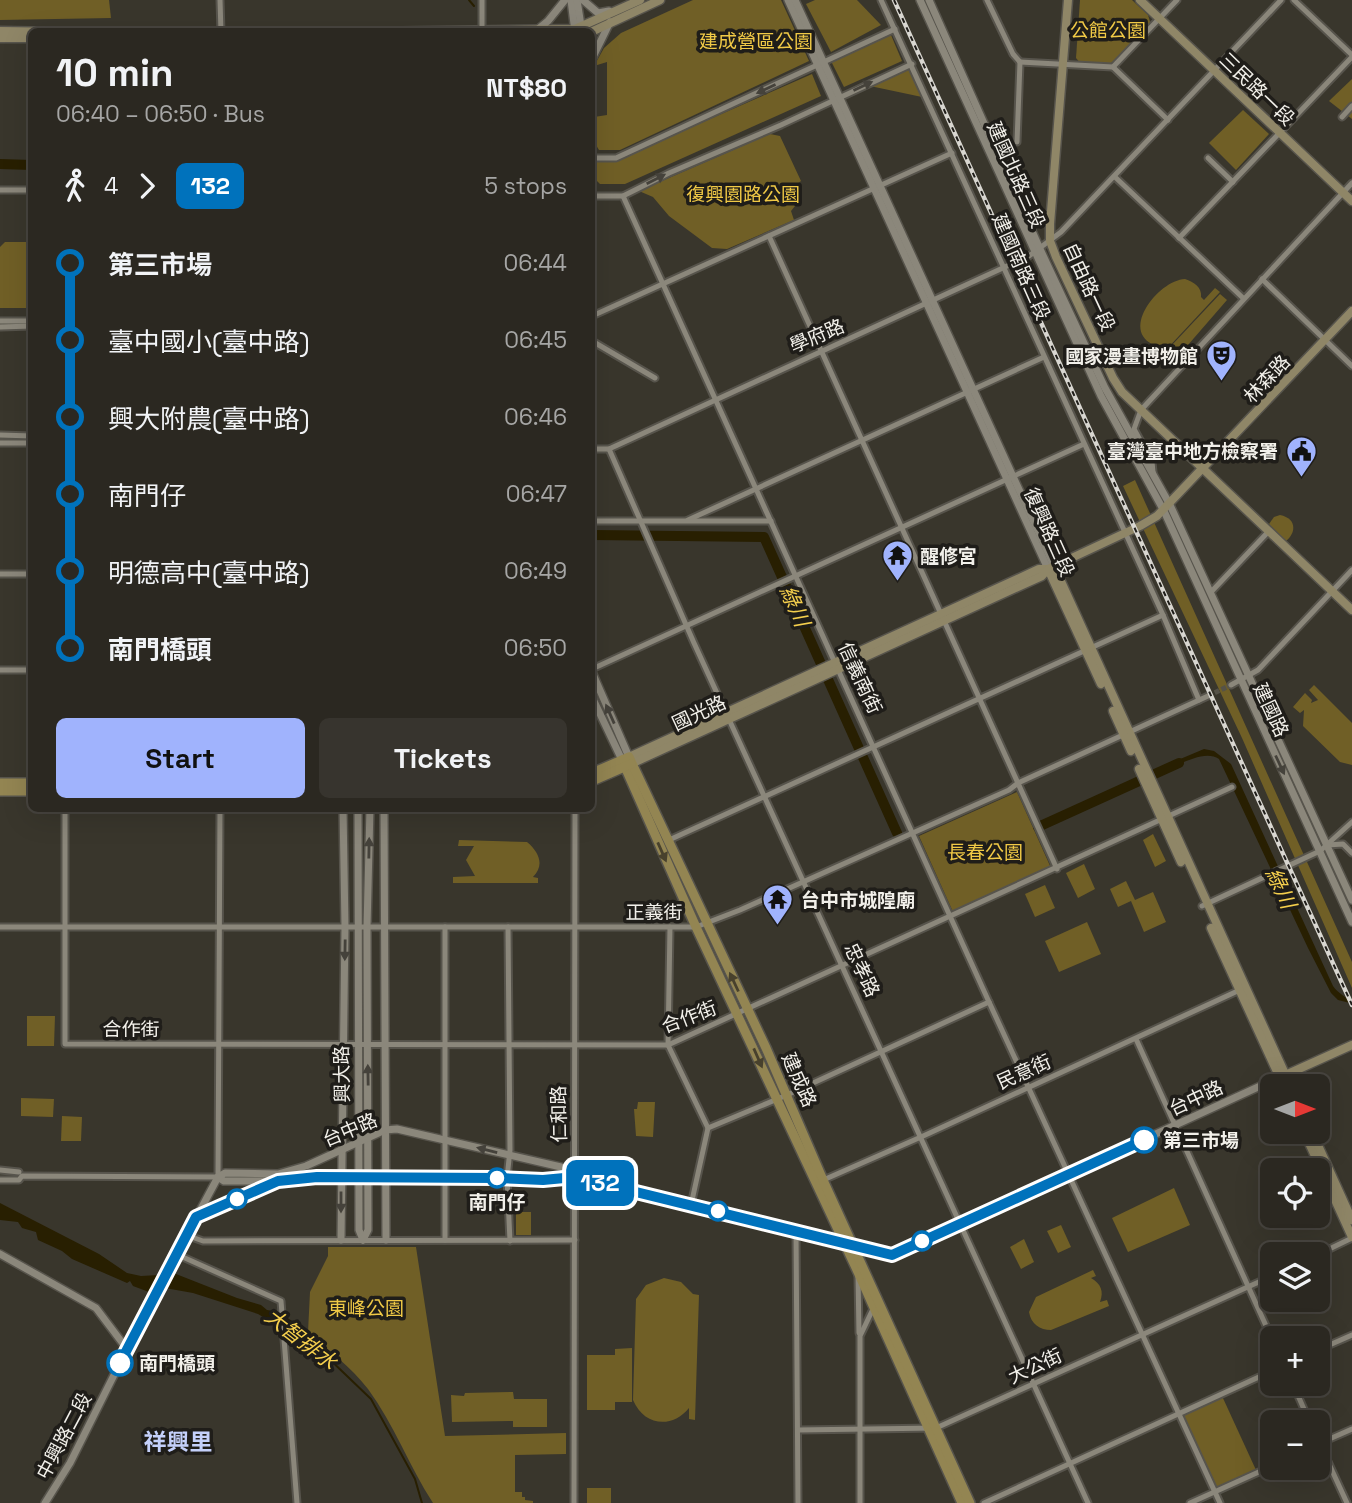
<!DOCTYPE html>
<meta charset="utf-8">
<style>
body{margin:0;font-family:"Space Grotesk","Noto Sans TC",sans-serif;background:#37342e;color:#f1f3f6;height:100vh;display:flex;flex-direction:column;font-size:26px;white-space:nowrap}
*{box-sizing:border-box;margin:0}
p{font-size:23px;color:#a6a6a5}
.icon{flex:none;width:38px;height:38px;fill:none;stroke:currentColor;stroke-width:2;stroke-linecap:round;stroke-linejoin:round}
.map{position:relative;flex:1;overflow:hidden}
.side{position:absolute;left:28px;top:28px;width:567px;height:784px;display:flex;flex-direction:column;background:#2b2821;border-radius:10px;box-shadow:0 7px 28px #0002,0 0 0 2px #47443f}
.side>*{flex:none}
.badge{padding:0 14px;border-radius:10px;font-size:24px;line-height:46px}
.needle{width:46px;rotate:90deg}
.tools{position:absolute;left:1260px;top:1074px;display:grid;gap:14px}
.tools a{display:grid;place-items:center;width:70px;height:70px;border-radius:10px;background:#2b2821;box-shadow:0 7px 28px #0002,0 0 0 2px #47443f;font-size:35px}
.map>.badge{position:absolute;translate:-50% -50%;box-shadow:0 0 0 4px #fff}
.legs{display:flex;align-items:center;gap:10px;height:77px;padding:0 28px;font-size:23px}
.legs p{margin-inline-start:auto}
.head{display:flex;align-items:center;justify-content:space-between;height:119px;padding:0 28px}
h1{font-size:38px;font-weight:800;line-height:52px}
.button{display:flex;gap:14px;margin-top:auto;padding:14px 28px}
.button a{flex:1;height:80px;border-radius:10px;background:#a0b3fd;color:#111;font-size:28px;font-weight:800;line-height:80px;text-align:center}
.button a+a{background:#37342e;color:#f1f3f6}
ul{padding:0 28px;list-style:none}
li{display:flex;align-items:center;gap:24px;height:77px;font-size:26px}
li i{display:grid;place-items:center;width:10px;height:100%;margin:0 9px;background:currentColor}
li i::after{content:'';width:18px;height:18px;margin:-9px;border:5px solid;border-radius:50%;background:#2b2821}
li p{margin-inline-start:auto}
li:first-child i{background:linear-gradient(#0000 50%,currentColor 0)}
li:last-child i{background:linear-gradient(currentColor 50%,#0000 0)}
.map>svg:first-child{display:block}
</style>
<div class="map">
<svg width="1352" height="1503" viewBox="0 0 1352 1503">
<rect width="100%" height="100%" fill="#39362c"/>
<g fill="#705f26">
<polygon points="0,0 109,0 111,18 0,20"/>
<polygon points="693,0 781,0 809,61 620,150 599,150 596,145 594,117 607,115 607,62 594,66 604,48 621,33"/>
<polygon points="815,0 857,0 881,25 831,52 806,4"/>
<polygon points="1080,0 1132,0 1148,15 1151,25 1115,66 1081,64 1076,58"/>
<polygon points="891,35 902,61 844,87 831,61"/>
<polygon points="909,69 922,97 870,86"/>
<polygon points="812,74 821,96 625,184 600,184 596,180 596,163 598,160 619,159"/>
<polygon points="1352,79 1352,119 1329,101"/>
<polygon points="1243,110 1269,134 1236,170 1209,143"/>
<polygon points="770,134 780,136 801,181 792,188 795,206 791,211 794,220 727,249 712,248 669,216 653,197 639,191"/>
<polygon points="5,242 29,242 29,308 0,308 0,247"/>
<path d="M 1185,279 C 1194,282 1202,287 1201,297 L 1204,300 L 1215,288 L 1220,292 L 1151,366 L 1148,362 L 1160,347 C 1115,335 1158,280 1185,279 Z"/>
<polygon points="1220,294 1227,300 1181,353 1172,345"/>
<polygon points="1135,480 1352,962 1352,988 1242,738 1123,486"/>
<path d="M 1280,515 C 1296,518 1297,532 1286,541 L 1269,524 L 1274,517 Z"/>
<polygon points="1314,685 1352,723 1352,765 1340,762 1303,726 1304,710 1300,713 1293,707 1305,693 1312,700 1311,703 1318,700 1309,690"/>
<polygon points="1017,792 1051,868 953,912 919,836"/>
<polygon points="1153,834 1166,861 1155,867 1143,840"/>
<path d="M 459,840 L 527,842 C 539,852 545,865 533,877 L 538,878 L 538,883 L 453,883 L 453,877 L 475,876 L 466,860 L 474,846 L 458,846 Z"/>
<polygon points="1084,864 1095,889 1078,898 1066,873"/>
<polygon points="1126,881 1135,900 1153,892 1166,922 1144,932 1131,901 1118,907 1110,889"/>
<polygon points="1045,885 1055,908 1035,917 1025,894"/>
<polygon points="1087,922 1101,954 1059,972 1045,941"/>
<polygon points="27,1016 55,1016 54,1046 27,1046"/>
<polygon points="21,1098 54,1099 53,1117 21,1116"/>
<polygon points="638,1102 655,1102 653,1137 636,1136 634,1109 637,1109"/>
<polygon points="62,1116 82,1117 81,1141 61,1141"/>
<polygon points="1174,1188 1190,1225 1128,1252 1112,1218"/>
<rect x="516" y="1212" width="15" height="23"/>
<polygon points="1061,1225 1071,1247 1058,1253 1047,1231"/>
<polygon points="1024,1239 1034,1262 1021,1269 1010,1247"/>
<path d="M 328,1247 L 416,1247 L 445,1436 L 566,1433 L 566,1454 L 515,1455 L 515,1492 L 522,1492 L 522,1497 L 525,1497 L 525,1500 L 533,1501 L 533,1503 L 433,1503 C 409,1466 394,1424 368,1389 C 351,1367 328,1350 308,1332 L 310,1292 L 328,1256 Z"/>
<path d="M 1093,1270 L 1096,1276 L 1091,1278 C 1101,1284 1104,1291 1100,1302 L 1107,1300 L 1109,1306 L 1051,1330 C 1040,1330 1031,1324 1029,1312 L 1036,1297 Z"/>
<path d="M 664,1278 L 681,1282 L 693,1294 L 699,1295 L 695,1420 L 689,1419 L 689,1408 C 672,1429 644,1426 633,1400 L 636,1299 L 646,1285 Z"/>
<polygon points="632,1348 632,1402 615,1402 615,1410 587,1410 587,1355 615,1355 615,1349"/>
<polygon points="513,1392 514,1399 547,1399 547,1427 513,1427 513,1421 452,1422 451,1395 464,1396 465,1393"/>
<polygon points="1222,1396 1256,1470 1216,1489 1181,1415"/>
<rect x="587" y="1488" width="24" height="15"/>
</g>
<g fill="#281f01">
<path d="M 1204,749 L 1214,751 L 1231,764 L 1333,986 C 1338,994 1347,996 1350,1003 L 1338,1000 L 1331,993 L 1308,948 L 1219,759 C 1205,749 1182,764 1167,769 L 1166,765 Z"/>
<polygon points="0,1203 99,1254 127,1273 141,1276 176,1274 237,1298 261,1305 267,1310 279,1312 292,1321 323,1353 258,1314 193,1293 165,1288 149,1292 133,1286 130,1281 127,1283 72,1259 62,1251 38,1240 36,1232 22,1228 18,1222 0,1220"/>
</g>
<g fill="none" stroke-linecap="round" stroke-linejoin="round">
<g stroke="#281f01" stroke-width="2">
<polyline points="469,0 474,6"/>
<polyline points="322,1352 371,1399 415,1479 422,1503"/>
</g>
<g stroke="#281f01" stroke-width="10">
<polyline points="0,164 32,165"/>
<polyline points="592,535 764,537 897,833"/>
<polyline points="1038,827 1179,763"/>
</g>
<polyline stroke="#555248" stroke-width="5" stroke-dasharray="5 2.5" stroke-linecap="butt" points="1208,696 1231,685"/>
<defs>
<g id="minor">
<polyline points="220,0 221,32"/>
<polyline points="482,0 482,31"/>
<polyline points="881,0 1163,615 1199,700"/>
<polyline points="987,0 1013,54 1020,62"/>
<polyline points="1294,0 1352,55"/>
<polyline points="1020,62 1113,67 1177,0"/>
<polyline points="1113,67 1168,120"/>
<polyline points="1342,117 1352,106"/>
<polyline points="1017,142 1020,62"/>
<polyline points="592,158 616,158 895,29"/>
<polyline points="1208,158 1233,182"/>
<polyline points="1115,177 1243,298"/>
<polyline points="0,190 32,190"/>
<polyline points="592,196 623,196 669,173 781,125 912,64"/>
<polyline points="623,196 989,1002 1220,1503"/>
<polyline points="769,236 1057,869"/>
<polyline points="1179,238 1352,57"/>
<polyline points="1262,279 1352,366"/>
<polyline points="592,316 952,153"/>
<polyline points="0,321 32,321"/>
<polyline points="0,327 32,326"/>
<polyline points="592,341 655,378"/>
<polyline points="0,435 32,436"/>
<polyline points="0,443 32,443"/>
<polyline points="592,449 609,449 1029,256 1061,232 1281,0"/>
<polyline points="609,449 694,643 1088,1503"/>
<polyline points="1153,472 1152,462 1134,429 1141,410 1352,183"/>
<polyline points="688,520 1044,357"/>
<polyline points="592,521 771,521"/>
<polyline points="0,574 32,574"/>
<polyline points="1211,592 1269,531"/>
<polyline points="592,669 1084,444"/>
<polyline points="0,670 32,670"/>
<polyline points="1231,685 1258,670 1352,570"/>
<polyline points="65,808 65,1044 668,1045 1232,787"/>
<polyline points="669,840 1163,615"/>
<polyline points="1327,845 1343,844 1352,853"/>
<polyline points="1202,906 1320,851 1352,822"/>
<polyline points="0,927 696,927 740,910 1009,790 1018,783 1208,696"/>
<polyline points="445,927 445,1240"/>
<polyline points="508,927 510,1150 507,1178 510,1241"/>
<polyline points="670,927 668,1045 708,1128 691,1205"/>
<polyline points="1136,1039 1272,1339"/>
<polyline points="708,1128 787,1095 989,1002"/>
<polyline points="0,1170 19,1172"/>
<polyline points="0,1180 19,1180 22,1176 218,1177 220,808"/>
<polyline points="821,1181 921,1137 1242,989"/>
<polyline points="796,1231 798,1503"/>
<polyline points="186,1235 203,1241 575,1240"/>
<polyline points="176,1254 281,1301 297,1503"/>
<polyline points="1317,1255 1352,1238"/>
<polyline points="858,1276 859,1333"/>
<polyline points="1318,1350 1352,1335"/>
<polyline points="1293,1384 1310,1423"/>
<polyline points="798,1430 936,1428 1272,1276"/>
<polyline points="1318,1440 1347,1503"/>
<polyline points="1318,1444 1352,1429"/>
<polyline points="574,1503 575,808"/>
<polyline points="860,1503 860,1336 873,1309 875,1310"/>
<polyline points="984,1503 1272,1371"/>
<polyline points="1190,1503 1272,1466"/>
</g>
<g id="tertiary">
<polyline points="571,0 575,32"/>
<polyline points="577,0 582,32"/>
<polyline points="583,0 598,13 609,11"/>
<polyline points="788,0 1048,569"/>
<polyline points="795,0 1054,566"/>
<polyline points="920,0 1101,396 1164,511 1352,922"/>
<polyline points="929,0 1040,249 1105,388 1170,505 1352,900"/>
<polyline points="537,30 548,21 565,0"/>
<polyline points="592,59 610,22"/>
<polyline points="592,672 629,757"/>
<polyline points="592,697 622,760"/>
<polyline points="358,808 359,1230 363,1240"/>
<polyline points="384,808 386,1240"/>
<polyline points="218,1177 224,1181 278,1181 317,1176 498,1178 543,1180 575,1177 892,1255 1280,1077"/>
<polyline points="196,1217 275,1183"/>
<polyline points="341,1240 345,927 343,808"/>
<polyline points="363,1240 368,1230 367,927 370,808"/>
<polyline points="0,1254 96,1308 127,1349"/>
<polyline points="45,1503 70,1463 143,1317 218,1177 225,1173 278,1174 306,1166 385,1130 397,1129 561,1167 575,1177"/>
</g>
<g id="secondary">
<polyline points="1068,0 1050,224 1050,241 1056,257 1113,378 1122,392 1352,610"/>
<polyline points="1140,0 1352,201"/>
<polyline points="0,31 67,32"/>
<polyline points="194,32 312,32"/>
<polyline points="364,32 575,29 640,0"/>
<polyline points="591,32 660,0"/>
<polyline points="0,38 32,38"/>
<polyline points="1054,566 1291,1087"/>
<polyline points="1048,569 1101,684"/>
<polyline points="1113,711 1131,751"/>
<polyline points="629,757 1039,569 1048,569"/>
<polyline points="633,763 1042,576 1048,569 1140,526 1157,516 1352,311"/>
<polyline points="1139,769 1181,862"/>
<polyline points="1211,928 1284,1087"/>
<polyline points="1281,1077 1352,1045"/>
<polyline points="1304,1132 1352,1237"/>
<polyline points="1312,1132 1352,1220"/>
</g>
<g id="primary">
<polyline points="622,760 696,927 858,1272 962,1503"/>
<polyline points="592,773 629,757 766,1048 823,1180 970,1503"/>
<polyline points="592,781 631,764"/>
<polyline points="0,783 32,783"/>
<polyline points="0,791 32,791"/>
</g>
</defs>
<use href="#minor" stroke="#57544c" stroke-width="9"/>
<use href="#tertiary" stroke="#57544c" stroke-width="10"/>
<use href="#secondary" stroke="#57544c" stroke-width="11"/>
<use href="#primary" stroke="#57544c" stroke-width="12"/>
<use href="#minor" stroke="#8b877b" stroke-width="5"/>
<use href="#tertiary" stroke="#8b877b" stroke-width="7"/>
<use href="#secondary" stroke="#8f8667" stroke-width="8"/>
<use href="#primary" stroke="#938552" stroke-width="9"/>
<defs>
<polyline id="rail" points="894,0 1352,1005"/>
</defs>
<use href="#rail" stroke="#d8d6d0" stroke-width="4.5"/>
<use href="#rail" stroke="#1f1d19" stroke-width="2" stroke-dasharray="5" stroke-linecap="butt"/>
</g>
<defs><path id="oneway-solid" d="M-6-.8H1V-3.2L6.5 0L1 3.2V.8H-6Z" transform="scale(1.75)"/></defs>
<g fill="#45423b">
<use href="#oneway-solid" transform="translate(863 86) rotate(-25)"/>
<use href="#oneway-solid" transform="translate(766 89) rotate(155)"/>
<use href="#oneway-solid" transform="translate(656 179) rotate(-27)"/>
<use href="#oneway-solid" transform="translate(610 714) rotate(-114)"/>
<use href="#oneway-solid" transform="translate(1280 765) rotate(65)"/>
<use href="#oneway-solid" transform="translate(369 848) rotate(-89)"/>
<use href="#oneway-solid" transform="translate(345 950) rotate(91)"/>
<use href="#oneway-solid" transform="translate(368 1075) rotate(-91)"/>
<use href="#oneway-solid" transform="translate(487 1150) rotate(-166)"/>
<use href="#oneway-solid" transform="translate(341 1202) rotate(90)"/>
</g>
<g fill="#48412d">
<use href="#oneway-solid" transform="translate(662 852) rotate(66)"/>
<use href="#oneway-solid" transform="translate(734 982) rotate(-115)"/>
<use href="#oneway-solid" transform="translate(758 1058) rotate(66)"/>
</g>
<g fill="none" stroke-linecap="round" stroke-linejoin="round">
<defs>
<polyline id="line-1" points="120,1363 196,1217 278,1181 317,1177 498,1178 543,1180 575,1177 892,1255 1144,1140"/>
</defs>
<use href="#line-1" stroke="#fff" stroke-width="16"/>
<use href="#line-1" stroke="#0072bc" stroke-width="10"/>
</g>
<defs>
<symbol id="theatre-pin" viewBox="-11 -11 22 30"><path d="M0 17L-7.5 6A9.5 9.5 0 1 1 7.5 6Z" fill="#a0b3fd" stroke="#1f1d19"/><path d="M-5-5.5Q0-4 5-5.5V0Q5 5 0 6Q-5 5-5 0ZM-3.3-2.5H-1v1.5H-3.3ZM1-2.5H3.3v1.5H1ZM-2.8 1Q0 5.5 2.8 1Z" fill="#111"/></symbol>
<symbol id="civic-pin" viewBox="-11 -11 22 30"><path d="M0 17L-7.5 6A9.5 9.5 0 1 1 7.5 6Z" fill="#a0b3fd" stroke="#1f1d19"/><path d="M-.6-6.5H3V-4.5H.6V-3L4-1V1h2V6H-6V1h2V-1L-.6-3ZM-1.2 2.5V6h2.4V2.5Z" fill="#111"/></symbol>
<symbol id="temple-pin" viewBox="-11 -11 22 30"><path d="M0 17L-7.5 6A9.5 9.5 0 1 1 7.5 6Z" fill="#a0b3fd" stroke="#1f1d19"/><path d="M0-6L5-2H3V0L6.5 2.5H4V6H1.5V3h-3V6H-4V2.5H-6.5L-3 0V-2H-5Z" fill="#111"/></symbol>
</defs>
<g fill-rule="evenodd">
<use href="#theatre-pin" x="1204" y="338" width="35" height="47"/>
<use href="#civic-pin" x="1284" y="434" width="35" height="47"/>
<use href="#temple-pin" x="880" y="538" width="35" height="47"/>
<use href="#temple-pin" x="760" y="882" width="35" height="47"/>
</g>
<g fill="#fff" stroke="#0072bc" stroke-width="3.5">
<circle cx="1144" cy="1140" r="12"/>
<circle cx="497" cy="1178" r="9"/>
<circle cx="237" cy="1199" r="9"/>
<circle cx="718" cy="1211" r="9"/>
<circle cx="922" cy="1241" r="9"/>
<circle cx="120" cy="1363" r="12"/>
</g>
<g text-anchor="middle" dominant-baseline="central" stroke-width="7" stroke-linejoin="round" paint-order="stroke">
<g font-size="19" fill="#f0c946" stroke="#1f1d19">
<text x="1108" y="30">公館公園</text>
<text x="756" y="41">建成營區公園</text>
<text x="743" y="194">復興園路公園</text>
<text x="985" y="852">長春公園</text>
<text x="366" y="1308">東峰公園</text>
</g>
<g font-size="19" fill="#f2f0ea" stroke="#1f1d19">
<text transform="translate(1257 89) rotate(44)">三民路一段</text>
<text transform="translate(1016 175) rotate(66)">建國北路三段</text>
<text transform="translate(1021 267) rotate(66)">建國南路三段</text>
<text transform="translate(1089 287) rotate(65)">自由路一段</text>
<text transform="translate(817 336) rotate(-23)">學府路</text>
<text transform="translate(1267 379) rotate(-47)">林森路</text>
<text transform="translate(1049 532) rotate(66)">復興路三段</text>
<text transform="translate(860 678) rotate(65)">信義南街</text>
<text transform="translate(1271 710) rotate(65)">建國路</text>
<text transform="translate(699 713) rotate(-25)">國光路</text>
<text x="654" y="912">正義街</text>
<text transform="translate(862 970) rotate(65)">忠孝路</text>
<text transform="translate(689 1017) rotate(-21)">合作街</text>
<text x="131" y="1029">合作街</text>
<text transform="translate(1024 1072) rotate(-24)">民意街</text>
<text transform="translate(342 1074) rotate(-91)">興大路</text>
<text transform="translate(799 1080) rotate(66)">建成路</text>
<text transform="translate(1196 1098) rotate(-25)">台中路</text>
<text transform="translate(559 1114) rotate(-91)">仁和路</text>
<text transform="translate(350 1130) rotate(-23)">台中路</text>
<text transform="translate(1035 1366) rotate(-25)">大公街</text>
<text transform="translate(64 1436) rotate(-62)">中興路二段</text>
</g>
<g font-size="19" font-weight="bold" fill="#f2f0ea" stroke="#1f1d19" text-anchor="end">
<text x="1198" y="356">國家漫畫博物館</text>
<text x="1278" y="451">臺灣臺中地方檢察署</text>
<text x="920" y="556" text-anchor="start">醒修宮</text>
<text x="801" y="900" text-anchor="start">台中市城隍廟</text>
</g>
<g font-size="19" font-weight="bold" fill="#f2f0ea" stroke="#1f1d19" text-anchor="start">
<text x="1163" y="1140">第三市場</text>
<text x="497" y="1202" text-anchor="middle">南門仔</text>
<text x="139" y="1363">南門橋頭</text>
</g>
<g font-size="21" font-style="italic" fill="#f5cf4d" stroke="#1f1d19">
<text transform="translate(795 606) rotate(66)">綠川</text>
<text transform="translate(1281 888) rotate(65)">綠川</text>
<text transform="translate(301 1339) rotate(38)">大智排水</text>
</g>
<g font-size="23" font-weight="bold" fill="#c4d0fa" stroke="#1f1d19">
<text x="178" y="1442">祥興里</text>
</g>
</g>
</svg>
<div class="tools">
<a><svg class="needle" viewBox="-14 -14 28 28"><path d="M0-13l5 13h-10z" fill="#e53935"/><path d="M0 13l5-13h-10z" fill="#a6a6a5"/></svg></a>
<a><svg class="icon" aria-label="locate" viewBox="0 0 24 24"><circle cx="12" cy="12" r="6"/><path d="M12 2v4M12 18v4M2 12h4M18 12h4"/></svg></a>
<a><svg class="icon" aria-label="layers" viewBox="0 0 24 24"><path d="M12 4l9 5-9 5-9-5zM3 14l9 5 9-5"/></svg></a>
<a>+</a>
<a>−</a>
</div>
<b class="badge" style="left:600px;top:1183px;background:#0072bc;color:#fff">132</b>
<section class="side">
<div class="head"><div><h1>10 min</h1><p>06:40 – 06:50 · Bus</p></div><b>NT$80</b></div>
<div class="legs"><svg class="icon" aria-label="walk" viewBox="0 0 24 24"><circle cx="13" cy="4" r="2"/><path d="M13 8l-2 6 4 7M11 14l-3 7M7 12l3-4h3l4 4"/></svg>4<svg class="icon" aria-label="forward" viewBox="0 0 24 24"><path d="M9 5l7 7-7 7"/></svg><b class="badge" style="background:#0072bc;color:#fff">132</b><p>5 stops</p></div>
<ul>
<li><i style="color:#0072bc"></i><b>第三市場</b><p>06:44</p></li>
<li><i style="color:#0072bc"></i><span>臺中國小(臺中路)</span><p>06:45</p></li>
<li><i style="color:#0072bc"></i><span>興大附農(臺中路)</span><p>06:46</p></li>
<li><i style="color:#0072bc"></i><span>南門仔</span><p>06:47</p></li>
<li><i style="color:#0072bc"></i><span>明德高中(臺中路)</span><p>06:49</p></li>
<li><i style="color:#0072bc"></i><b>南門橋頭</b><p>06:50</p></li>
</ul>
<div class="button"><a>Start</a><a>Tickets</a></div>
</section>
</div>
